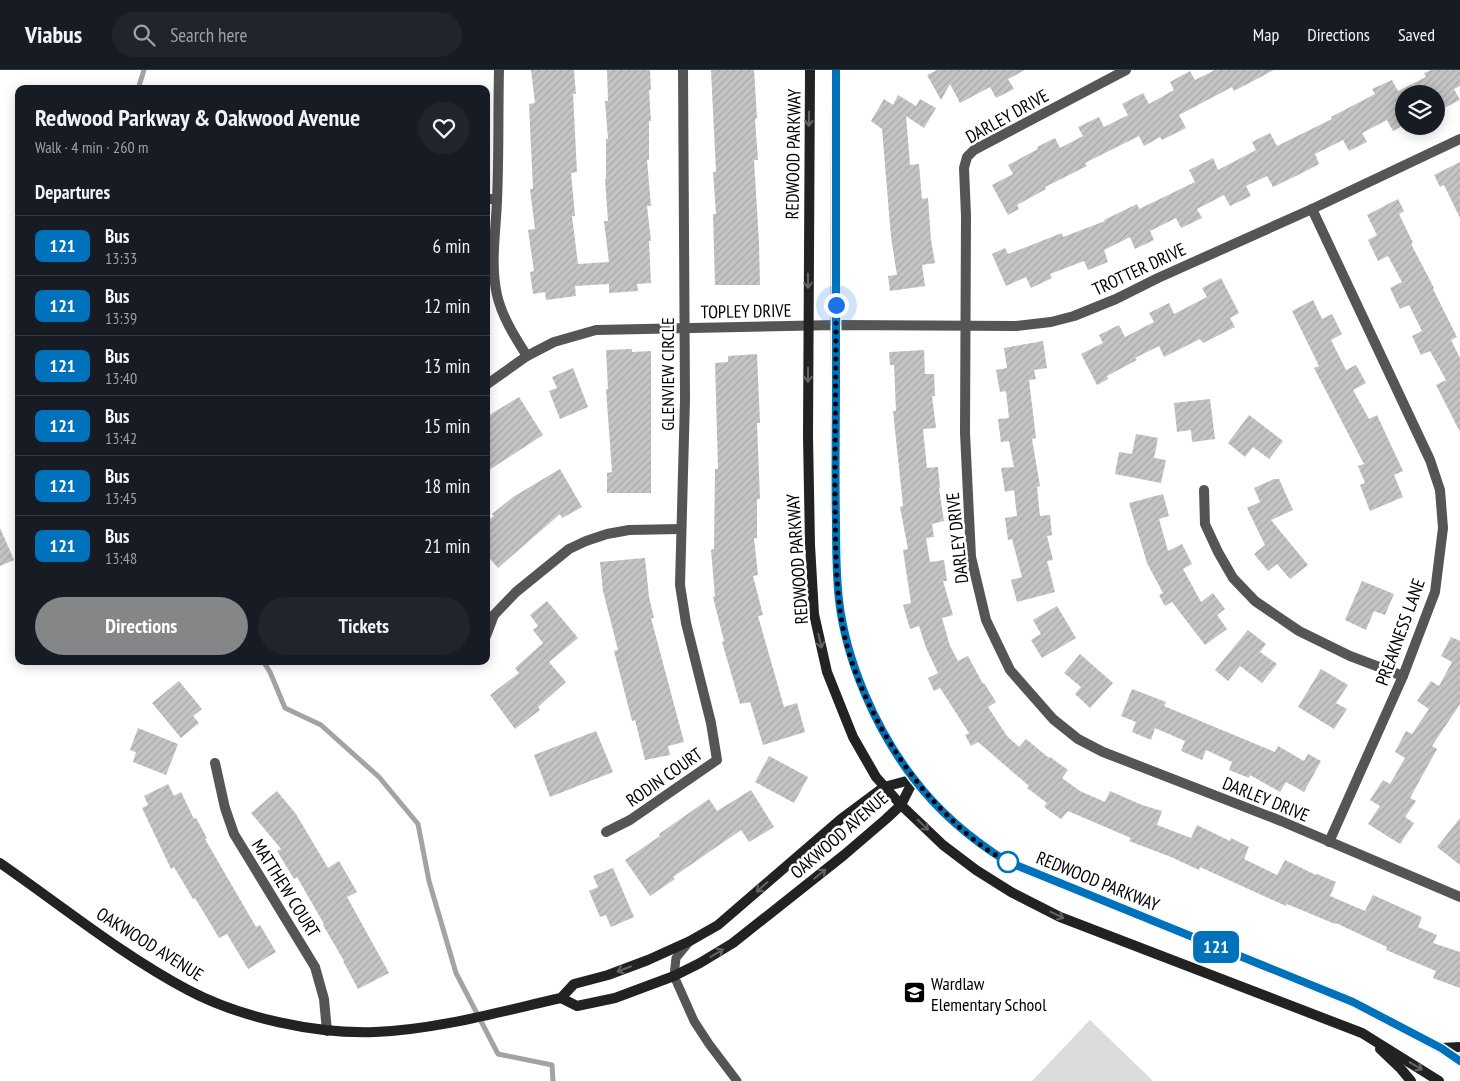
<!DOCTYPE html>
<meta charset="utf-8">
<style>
body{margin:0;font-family:"PT Sans Narrow",sans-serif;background:#20242c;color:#f1f3f6;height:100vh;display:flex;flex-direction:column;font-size:19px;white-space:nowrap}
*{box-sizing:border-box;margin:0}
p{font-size:16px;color:#9ea1a6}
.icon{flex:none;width:28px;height:28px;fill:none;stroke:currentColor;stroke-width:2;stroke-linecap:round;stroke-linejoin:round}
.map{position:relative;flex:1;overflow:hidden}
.details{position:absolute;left:15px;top:15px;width:475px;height:580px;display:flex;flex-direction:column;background:#171b24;border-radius:10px;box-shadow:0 2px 12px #0003}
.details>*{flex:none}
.badge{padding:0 10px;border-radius:8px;font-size:18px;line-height:32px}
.buttons{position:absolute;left:1395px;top:15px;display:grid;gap:10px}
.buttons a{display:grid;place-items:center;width:50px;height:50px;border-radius:50%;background:#171b24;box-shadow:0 2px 12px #0003;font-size:25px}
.you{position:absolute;width:25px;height:25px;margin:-12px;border:4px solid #fff;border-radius:50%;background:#1a73e8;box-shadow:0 0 0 8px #1a73e833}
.map>.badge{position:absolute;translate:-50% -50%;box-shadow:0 0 0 2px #fff}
h2{padding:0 20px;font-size:19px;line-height:45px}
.round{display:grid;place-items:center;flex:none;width:52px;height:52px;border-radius:26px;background:#20242c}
.overview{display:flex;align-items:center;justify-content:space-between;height:85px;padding:0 20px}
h1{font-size:24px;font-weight:600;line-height:38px}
.button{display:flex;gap:10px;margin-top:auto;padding:10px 20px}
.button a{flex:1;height:58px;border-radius:30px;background:#858687;color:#fff;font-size:20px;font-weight:600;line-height:58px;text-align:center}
.button a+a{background:#20242c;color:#f1f3f6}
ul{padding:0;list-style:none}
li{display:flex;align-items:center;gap:15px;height:60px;padding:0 20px;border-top:1px solid #363941}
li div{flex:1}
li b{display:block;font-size:19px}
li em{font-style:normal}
li .badge{min-width:55px;font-weight:700;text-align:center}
header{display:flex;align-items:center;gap:30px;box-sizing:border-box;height:70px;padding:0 25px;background:#171b24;border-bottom:1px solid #363941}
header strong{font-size:24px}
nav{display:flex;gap:28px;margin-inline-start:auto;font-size:18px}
.search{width:350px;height:45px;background:#20242c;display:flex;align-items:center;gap:12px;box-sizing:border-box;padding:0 18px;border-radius:28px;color:#9ea1a6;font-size:19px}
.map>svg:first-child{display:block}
</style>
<header>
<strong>Viabus</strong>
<div class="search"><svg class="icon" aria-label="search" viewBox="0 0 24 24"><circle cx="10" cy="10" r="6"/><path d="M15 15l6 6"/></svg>Search here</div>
<nav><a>Map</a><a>Directions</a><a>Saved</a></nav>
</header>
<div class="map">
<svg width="1460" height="1011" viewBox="0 0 1460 1011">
<defs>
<pattern id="building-hatch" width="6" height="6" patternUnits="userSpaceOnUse" patternTransform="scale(1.25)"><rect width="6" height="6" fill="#c4c4c4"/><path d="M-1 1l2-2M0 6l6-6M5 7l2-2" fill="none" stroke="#a7a7a7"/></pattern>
</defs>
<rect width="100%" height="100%" fill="#fff"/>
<polygon fill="#dcdcdc" points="1090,950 1153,1011 1032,1011"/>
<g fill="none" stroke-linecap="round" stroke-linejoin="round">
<g stroke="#a3a3a3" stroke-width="5">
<polyline points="138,19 144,0"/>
<polyline points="263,591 270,602 285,638 321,655 379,707 418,754 429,811 456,903 498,984 552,995 553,1011"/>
</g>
</g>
<g fill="url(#building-hatch)">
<polygon points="531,0 574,0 576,24 573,24 577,102 571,103 575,146 572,146 578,194 609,192 604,151 608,151 605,109 606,109 606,69 608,69 605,31 608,31 607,0 650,0 651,20 649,20 651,51 649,51 649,90 647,90 651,136 647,136 651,171 649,171 651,213 637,214 638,221 609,223 609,214 575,216 576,226 546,230 545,222 533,224 530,202 534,201 528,160 535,159 530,119 533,119 529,34 535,33"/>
<polygon points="711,0 754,0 757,48 755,49 758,90 754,90 759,172 760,215 715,215 713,144 716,144 713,102 716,102"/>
<polygon points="937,0 1025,0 1008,9 1014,19 996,28 990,17 960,33 950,14 941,30 927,5"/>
<polygon points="1215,0 1274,0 1234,21 1232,17 1179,45 1186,58 1162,70 1160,67 1144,76 1139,66 1085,93 1087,96 1045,117 1046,119 1017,135 1019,139 1008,145 992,115 1013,104 1008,95 1038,79 1037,77 1055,68 1060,78 1083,66 1078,57 1099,47 1104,57 1128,45 1122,34 1143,23 1149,34 1174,20 1170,12 1190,1 1195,10"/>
<polygon points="1431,0 1460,0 1460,16 1454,19 1460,30 1442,39 1436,28 1436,24 1404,24 1404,55 1393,61 1387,50 1362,63 1367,72 1349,81 1343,70 1315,84 1319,94 1300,104 1273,117 1267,106 1246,116 1251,126 1230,136 1224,125 1197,139 1202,148 1181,158 1176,148 1150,161 1154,170 1135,179 1130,167 1104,180 1108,192 1088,200 1084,191 1050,204 1052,208 1031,218 1026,207 1006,216 992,184 1005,178 1008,184 1062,163 1063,167 1105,151 1104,150 1137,134 1139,139 1195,112 1189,100 1213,88 1218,100 1256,80 1252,72 1270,63 1277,76 1332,49 1331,47 1375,24 1372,19 1392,10 1398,21 1426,7 1424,3"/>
<polygon points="898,25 916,36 920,29 936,38 924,58 906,46 910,95 919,94 922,129 928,128 931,170 935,193 922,195 925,216 890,221 888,206 897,205 891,167 882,59 871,51 884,29 893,35"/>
<polygon points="1460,92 1460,148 1444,115 1440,117 1434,105"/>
<polygon points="1398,129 1404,141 1399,144 1413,173 1411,174 1434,218 1433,219 1457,267 1451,270 1460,288 1460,362 1436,315 1446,310 1430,281 1421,285 1412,266 1422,261 1409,235 1400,239 1390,218 1402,212 1388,186 1378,191 1368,170 1377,165 1367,145"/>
<polygon points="1221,208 1239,243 1230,248 1235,257 1203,273 1200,269 1164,287 1159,276 1135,288 1137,290 1107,306 1108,309 1097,315 1081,284 1103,273 1099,265 1119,255 1125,267 1154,252 1149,243 1169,233 1174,244 1207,227 1202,218"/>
<polygon points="1313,230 1322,249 1332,244 1342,264 1331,270 1346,300 1356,295 1366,313 1353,320 1369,349 1377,345 1403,401 1394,405 1403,427 1370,441 1360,415 1365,413 1358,396 1364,394 1314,298 1319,296 1292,241"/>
<polygon points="1043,271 1047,298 1034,300 1036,309 1029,310 1036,368 1032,369 1040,416 1037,417 1040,446 1050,445 1052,465 1047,466 1053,490 1047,491 1055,522 1017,532 1011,510 1022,507 1012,469 1008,470 1005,448 1017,446 1014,420 1005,422 1001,398 1014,397 1009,371 1001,372 998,349 1009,348 1006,321 1000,322 996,300 1007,298 1004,278"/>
<polygon points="632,279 632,282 651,281 651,423 607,423 607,403 612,402 606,319 608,319 606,280"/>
<polygon points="924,280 925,304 934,304 935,326 932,326 936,358 923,359 927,398 938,397 940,417 939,418 944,451 932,454 934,467 926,468 930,492 944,490 947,511 943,511 953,545 942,548 950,576 958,591 968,586 983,614 984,613 996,632 988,637 1007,666 1019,677 1026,669 1049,688 1050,687 1068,700 1062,708 1080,721 1105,732 1110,721 1142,735 1162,741 1157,755 1191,768 1197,755 1230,771 1231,768 1249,777 1244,789 1277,805 1285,790 1316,805 1317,804 1336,812 1330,826 1365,841 1373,825 1422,847 1418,857 1437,865 1433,873 1460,882 1460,918 1433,908 1436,901 1386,880 1387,877 1336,853 1335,854 1287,834 1286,836 1200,797 1199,800 1171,787 1129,771 1131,768 1068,741 1061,749 1044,737 1047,733 1027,718 1029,716 978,672 971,676 965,665 969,663 940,618 934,621 928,608 938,603 926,578 919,556 910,559 903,535 911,533 903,480 908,479 900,437 903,436 893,341 896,341 894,295 890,295 889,282"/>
<polygon points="757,284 760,353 757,353 760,429 757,429 757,468 754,468 758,505 753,506 763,545 758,546 784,637 797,633 805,662 763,675 750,632 740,634 722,572 724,571 713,527 715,526 711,480 714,479 715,399 718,399 715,293 728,292 728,286"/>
<polygon points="573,298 588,337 560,349 549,321 557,318 552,307"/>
<polygon points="519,327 543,365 486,402 486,347"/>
<polygon points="1210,329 1215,369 1192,372 1191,360 1177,362 1174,333"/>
<polygon points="1249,345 1283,371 1269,389 1253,377 1245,387 1228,373"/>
<polygon points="1136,364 1158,368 1154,388 1166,390 1161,413 1115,404 1119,382 1132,384"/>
<polygon points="560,399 582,437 562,448 560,444 498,498 486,484 486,452 494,446 492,444 513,427"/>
<polygon points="1274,409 1279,409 1293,440 1271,450 1308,495 1290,509 1277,494 1268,501 1254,484 1265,475 1247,438 1260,432 1254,418"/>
<polygon points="1163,424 1169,446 1159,449 1168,481 1182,474 1192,494 1183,499 1201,532 1213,523 1225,539 1217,545 1227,559 1205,575 1172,532 1165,536 1159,525 1163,523 1147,493 1129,433"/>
<polygon points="0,458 14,490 0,496"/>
<polygon points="645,488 649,527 654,548 651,548 684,672 668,676 670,685 645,690 635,650 632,651 614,581 618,580 603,521 600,492"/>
<polygon points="1362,511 1394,524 1385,545 1374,541 1366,560 1345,550"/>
<polygon points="547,531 578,568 549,592 566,612 538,637 540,640 515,659 490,625 519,603 515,598 543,573 533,560 538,556 530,545"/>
<polygon points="1057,536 1076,568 1042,588 1031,570 1041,564 1033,550"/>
<polygon points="1248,560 1266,574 1260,582 1277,594 1262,613 1240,596 1228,611 1215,600"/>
<polygon points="1451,567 1460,571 1460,634 1432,676 1437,679 1410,728 1416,731 1405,747 1414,753 1400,774 1368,754 1380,736 1370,730 1383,710 1390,714 1405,688 1395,682 1406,661 1412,664 1429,639 1417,631 1431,611 1439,616 1452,592 1441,586"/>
<polygon points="1080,584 1113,613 1090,638 1075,624 1081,617 1064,603"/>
<polygon points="1321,599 1348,615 1336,633 1347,639 1334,659 1298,637"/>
<polygon points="179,611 202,639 193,646 199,653 181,668 152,633"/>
<polygon points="1132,619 1166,632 1164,636 1275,682 1278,676 1304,691 1308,684 1321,691 1304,722 1286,712 1280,722 1250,705 1249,708 1229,700 1232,692 1206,680 1202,690 1181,681 1185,671 1155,658 1151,670 1132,662 1136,652 1121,646"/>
<polygon points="138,658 178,674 166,705 133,692 136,682 130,680"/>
<polygon points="596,661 613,702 550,727 534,685"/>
<polygon points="769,686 808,707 794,733 755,712"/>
<polygon points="168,714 174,726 181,722 194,749 196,748 207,768 205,769 256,857 260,855 276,882 248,899 227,864 219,868 195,828 193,829 174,797 171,799 142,738 148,735 144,726"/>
<polygon points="751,720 774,757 749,772 741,760 673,807 675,809 650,826 625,790 660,766 659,764 709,729 717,741"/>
<polygon points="277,721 296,744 328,798 339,791 357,822 347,827 389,903 358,919 343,891 344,891 323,855 324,854 297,807 294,809 277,781 281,779 251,743"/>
<polygon points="1460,748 1460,795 1437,777"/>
<polygon points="613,798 634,847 611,857 606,845 600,847 589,821 598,817 593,806"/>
</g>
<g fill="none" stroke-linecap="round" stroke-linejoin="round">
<polyline stroke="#555" stroke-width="9" points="689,872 676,888 674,906 694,951 709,974 737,1011"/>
<g stroke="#555" stroke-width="10">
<path d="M 499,0 C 498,43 499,87 497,130 C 496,161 490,194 497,225 C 502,247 515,267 527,286"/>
<polyline points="1126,0 974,80 967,87 964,98 966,146 965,363 971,487 986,550 1010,600 1053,649 1078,669 1103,682 1281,751 1460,827"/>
<polyline points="486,129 497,129"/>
<polyline points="1312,139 1430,390 1440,420 1443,458 1435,522 1403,606 1329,772"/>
<polyline points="486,315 527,286 554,272 596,260 836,255 1016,256 1051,252 1074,246 1116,229 1158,208 1312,139 1460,69"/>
<polyline points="1204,420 1205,454 1218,482 1233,508 1255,531 1299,561 1350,586 1403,606"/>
<polyline points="486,566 494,545 516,522 569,479 586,471 607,464 629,460 680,459"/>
<polyline points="215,693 225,738 234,764 315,897 324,929 327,961"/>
<polyline points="606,762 630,750 717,690 711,653 686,553 680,515 685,329 683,0"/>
</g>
<g stroke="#222" stroke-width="10">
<polyline points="810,0 808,366 810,475 814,544 827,602 853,667 876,707 901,735 943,775 976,800 1011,822 1060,847 1362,963 1439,1011"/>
<path d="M 836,0 C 836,104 835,208 836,312 C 836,357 835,403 836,449 C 836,475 836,503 839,530 C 846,591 876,660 914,709 C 939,742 971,769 1006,791 L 1353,932 L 1441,978 L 1460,991"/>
<path d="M 0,793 C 62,836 122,885 188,920 C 241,948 315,964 375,962 C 436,960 502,941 561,928 L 574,914 L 608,905 L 648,890 L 690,871 L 718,855 L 841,749 L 884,717 L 914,709"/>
<polyline points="561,928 577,936 615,928 674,906 700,893 733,873 844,785 886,749 901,735 914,709"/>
<polyline points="1441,978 1460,977"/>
<polyline points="1380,979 1401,999 1411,1011"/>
</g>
</g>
<defs><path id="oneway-shaft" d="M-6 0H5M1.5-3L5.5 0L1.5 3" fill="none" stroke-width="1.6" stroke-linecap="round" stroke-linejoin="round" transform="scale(1.25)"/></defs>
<g stroke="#646464">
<use href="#oneway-shaft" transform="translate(809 49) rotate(91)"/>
<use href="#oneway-shaft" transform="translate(808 211) rotate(90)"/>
<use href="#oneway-shaft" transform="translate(808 305) rotate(90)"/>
<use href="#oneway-shaft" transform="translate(820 571) rotate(77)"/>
<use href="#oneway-shaft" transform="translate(923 755) rotate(44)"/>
<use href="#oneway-shaft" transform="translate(820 804) rotate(-39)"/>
<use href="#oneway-shaft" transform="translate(762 817) rotate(138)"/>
<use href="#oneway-shaft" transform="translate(1057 845) rotate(26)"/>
<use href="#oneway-shaft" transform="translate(717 883) rotate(-31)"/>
<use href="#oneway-shaft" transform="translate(624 899) rotate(159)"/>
<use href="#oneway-shaft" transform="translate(1416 996) rotate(31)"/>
</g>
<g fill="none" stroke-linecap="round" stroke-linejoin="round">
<defs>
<path id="line" d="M 836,0 C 836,103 836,205 836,308 C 836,356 835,404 836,453 C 836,478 836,504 839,530 C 846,591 876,660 914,709 C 939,742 971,769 1006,791 L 1353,932 L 1441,978 L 1460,991"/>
</defs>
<use href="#line" stroke="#fff" stroke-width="11"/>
<use href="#line" stroke="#0072bc" stroke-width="8"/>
<path stroke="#000" stroke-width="5" stroke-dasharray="0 9" d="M 836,235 C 836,298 835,362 835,425 C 836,477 834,532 849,583 C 865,634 893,685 928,725 C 951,750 978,778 1009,792 L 1008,792"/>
</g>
<defs>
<symbol id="school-square" viewBox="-11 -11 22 22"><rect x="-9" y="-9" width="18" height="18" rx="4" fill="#000" stroke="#fff"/><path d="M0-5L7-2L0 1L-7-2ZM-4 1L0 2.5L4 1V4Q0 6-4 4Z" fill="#fff"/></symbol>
</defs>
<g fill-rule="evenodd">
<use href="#school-square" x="902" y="910" width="25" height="25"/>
</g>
<circle fill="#fff" stroke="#0072bc" stroke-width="2.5" cx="1008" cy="792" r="10"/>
<g text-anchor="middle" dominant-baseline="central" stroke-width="5" stroke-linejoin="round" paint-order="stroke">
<g font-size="18" fill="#000" stroke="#fff">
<text transform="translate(1007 46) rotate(-29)">DARLEY DRIVE</text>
<text transform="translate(793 84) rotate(-89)">REDWOOD PARKWAY</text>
<text transform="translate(1139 199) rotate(-25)">TROTTER DRIVE</text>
<text transform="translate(746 241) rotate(-1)">TOPLEY DRIVE</text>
<text transform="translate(667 304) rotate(-90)">GLENVIEW CIRCLE</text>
<text transform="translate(957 468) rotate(-96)">DARLEY DRIVE</text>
<text transform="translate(797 489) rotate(-94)">REDWOOD PARKWAY</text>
<text transform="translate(1400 562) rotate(-70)">PREAKNESS LANE</text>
<text transform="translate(664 707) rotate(-35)">RODIN COURT</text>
<text transform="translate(1266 729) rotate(22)">DARLEY DRIVE</text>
<text transform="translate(839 765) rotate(-41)">OAKWOOD AVENUE</text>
<text transform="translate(1098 811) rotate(22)">REDWOOD PARKWAY</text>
<text transform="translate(286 818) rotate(58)">MATTHEW COURT</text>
<text transform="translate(150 874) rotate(32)">OAKWOOD AVENUE</text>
</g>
<g font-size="18" fill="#000" stroke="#fff" text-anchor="start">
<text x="931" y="913">Wardlaw<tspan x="931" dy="21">Elementary School</tspan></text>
</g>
</g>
</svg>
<div class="buttons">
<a><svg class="icon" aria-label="layers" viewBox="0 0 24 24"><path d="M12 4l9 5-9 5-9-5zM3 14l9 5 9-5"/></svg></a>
</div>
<div class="you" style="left:836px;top:235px"></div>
<b class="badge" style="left:1216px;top:877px;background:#0072bc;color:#fff">121</b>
<section class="details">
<div class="overview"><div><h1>Redwood Parkway &amp; Oakwood Avenue</h1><p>Walk · 4 min · 260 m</p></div><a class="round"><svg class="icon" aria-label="heart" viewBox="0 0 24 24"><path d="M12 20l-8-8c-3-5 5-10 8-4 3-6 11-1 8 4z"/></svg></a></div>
<h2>Departures</h2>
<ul>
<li><span class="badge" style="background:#0072bc;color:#fff">121</span><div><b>Bus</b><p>13:33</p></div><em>6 min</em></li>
<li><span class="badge" style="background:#0072bc;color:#fff">121</span><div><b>Bus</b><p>13:39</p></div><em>12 min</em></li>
<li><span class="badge" style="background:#0072bc;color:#fff">121</span><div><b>Bus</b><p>13:40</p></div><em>13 min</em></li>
<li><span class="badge" style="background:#0072bc;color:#fff">121</span><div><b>Bus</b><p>13:42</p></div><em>15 min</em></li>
<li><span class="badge" style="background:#0072bc;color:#fff">121</span><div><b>Bus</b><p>13:45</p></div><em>18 min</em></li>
<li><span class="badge" style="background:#0072bc;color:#fff">121</span><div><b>Bus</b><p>13:48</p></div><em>21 min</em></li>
</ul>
<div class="button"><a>Directions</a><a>Tickets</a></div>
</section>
</div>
